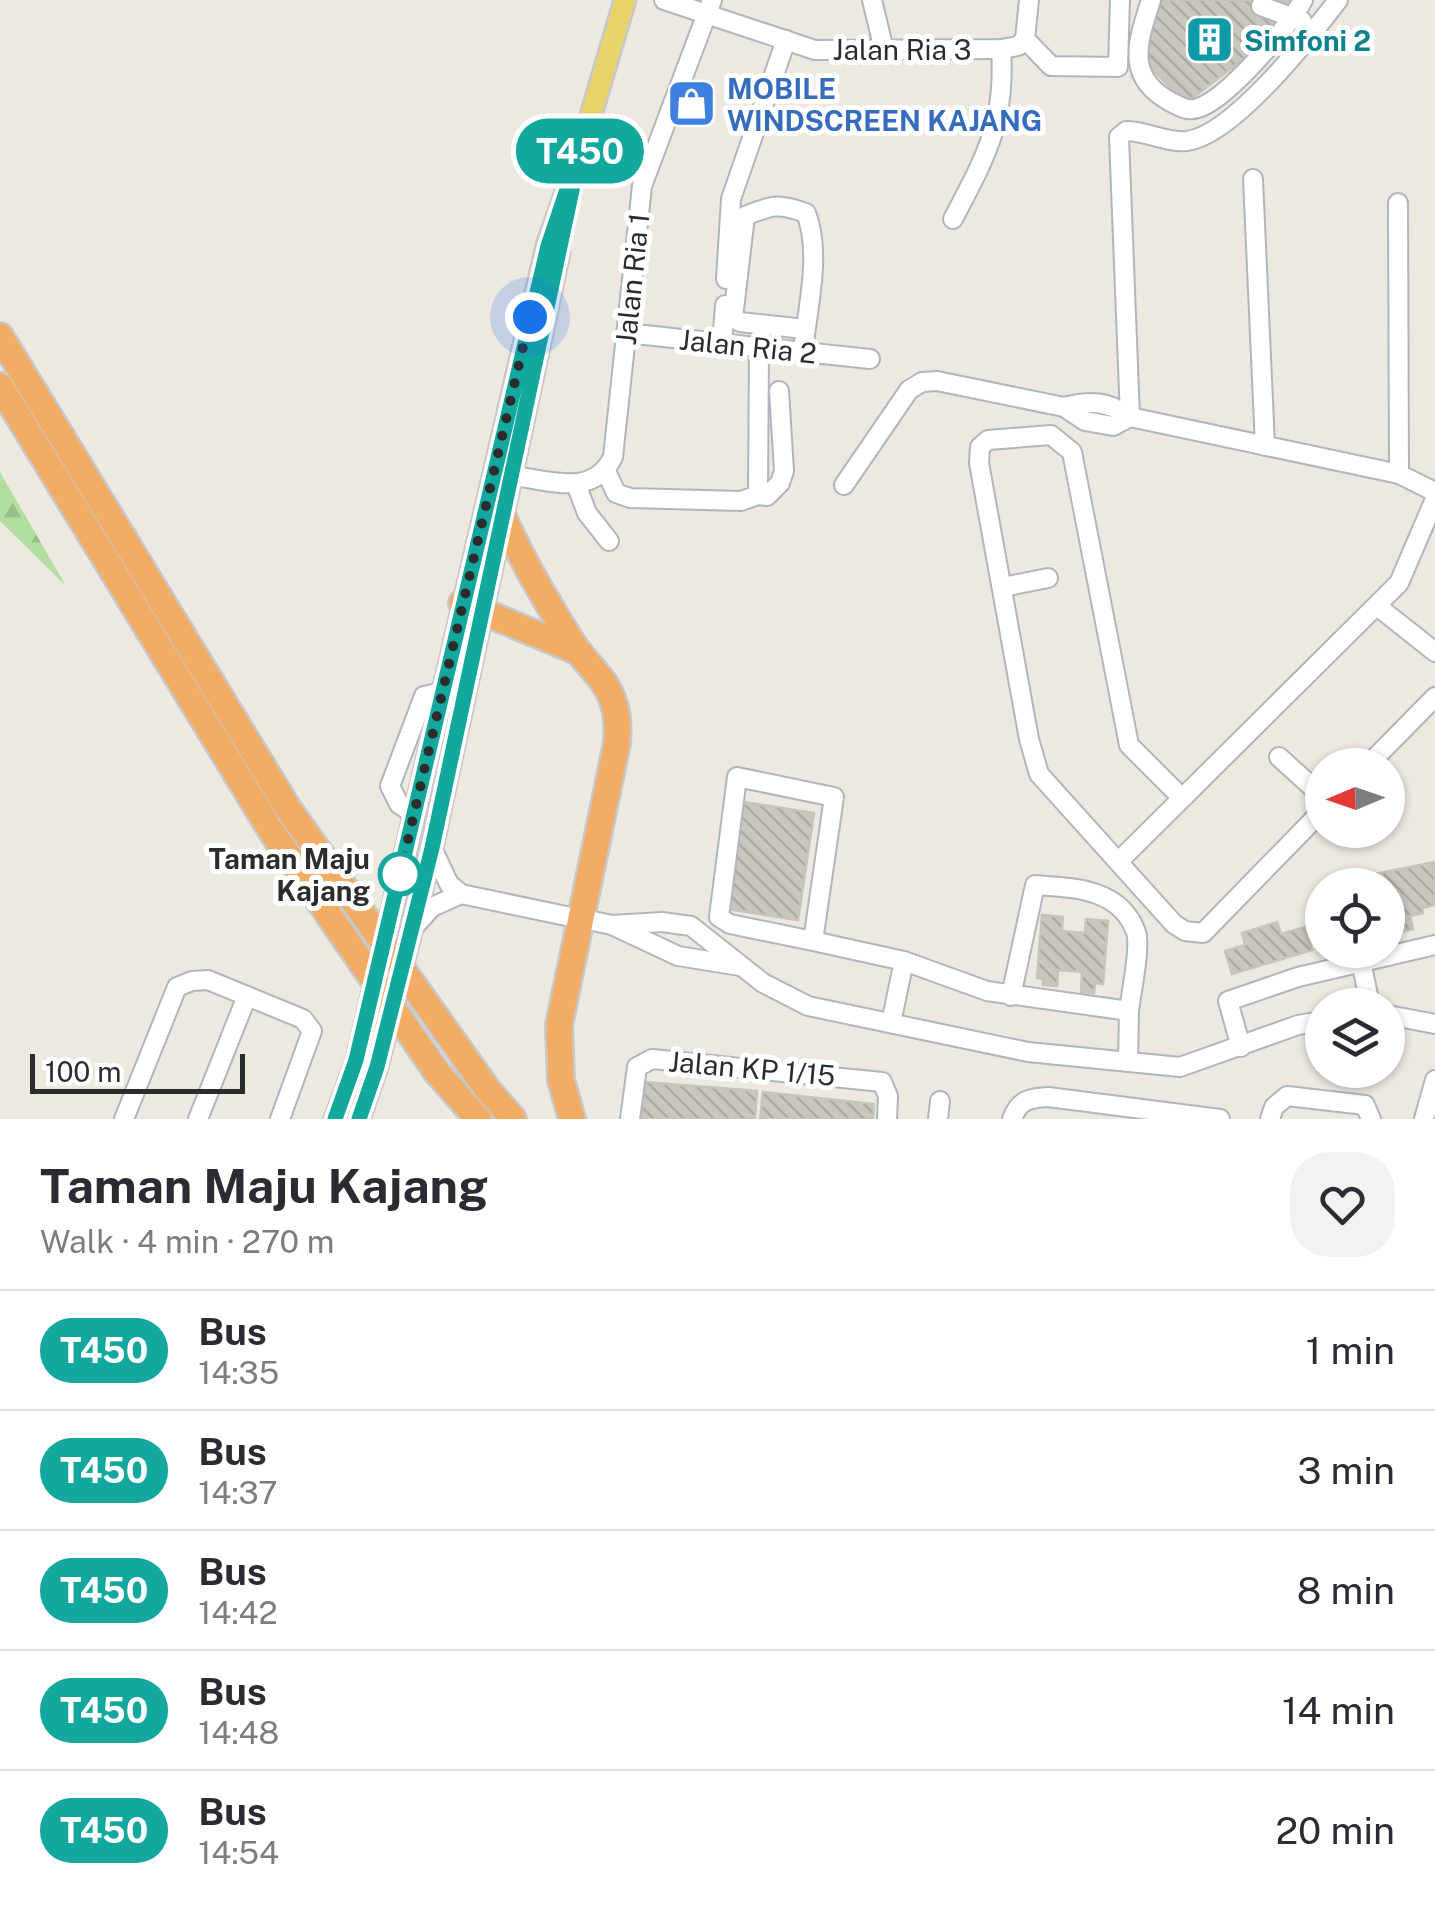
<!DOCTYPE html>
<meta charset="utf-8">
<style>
body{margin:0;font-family:"Public Sans",sans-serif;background:#f2f2f3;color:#2b2b33;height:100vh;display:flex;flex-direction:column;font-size:38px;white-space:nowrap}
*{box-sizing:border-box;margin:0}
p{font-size:32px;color:#7c7c81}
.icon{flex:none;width:55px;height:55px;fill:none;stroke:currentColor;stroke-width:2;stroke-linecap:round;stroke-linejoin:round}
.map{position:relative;height:1119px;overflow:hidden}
.sheet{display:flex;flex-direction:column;background:#fff;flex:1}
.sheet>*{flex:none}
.badge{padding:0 20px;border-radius:32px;font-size:35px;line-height:65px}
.needle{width:65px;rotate:268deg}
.buttons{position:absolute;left:1305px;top:748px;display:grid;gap:20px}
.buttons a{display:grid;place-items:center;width:100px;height:100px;border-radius:50%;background:#fff;box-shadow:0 2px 8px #0004;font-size:50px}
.scale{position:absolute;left:30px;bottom:25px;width:215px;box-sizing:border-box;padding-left:10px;border:5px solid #2c2c2c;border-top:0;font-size:28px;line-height:35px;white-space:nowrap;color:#2c2c2c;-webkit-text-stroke:8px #fff;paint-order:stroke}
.you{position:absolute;width:50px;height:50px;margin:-25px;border:8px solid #fff;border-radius:50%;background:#1a73e8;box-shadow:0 0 0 15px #1a73e833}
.map>.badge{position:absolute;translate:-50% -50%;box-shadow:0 0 0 5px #fff}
.round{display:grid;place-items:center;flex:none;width:105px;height:105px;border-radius:40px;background:#f2f2f3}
.headline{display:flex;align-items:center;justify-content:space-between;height:170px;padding:0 40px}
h1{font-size:48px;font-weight:700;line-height:75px}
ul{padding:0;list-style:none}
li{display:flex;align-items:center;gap:30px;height:120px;padding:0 40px;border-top:2px solid #e1e1e2}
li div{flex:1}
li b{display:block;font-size:38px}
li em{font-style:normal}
li .badge{min-width:110px;font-weight:700;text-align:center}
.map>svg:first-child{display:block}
</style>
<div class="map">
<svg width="1435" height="1119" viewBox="0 0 1435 1119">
<defs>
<pattern id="forest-firs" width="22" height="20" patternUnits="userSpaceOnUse" patternTransform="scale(2.5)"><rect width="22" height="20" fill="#b1dfa0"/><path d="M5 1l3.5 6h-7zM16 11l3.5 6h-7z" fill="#98c08a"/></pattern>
<pattern id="building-back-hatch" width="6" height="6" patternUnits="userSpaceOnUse" patternTransform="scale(2.5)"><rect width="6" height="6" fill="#c9c6be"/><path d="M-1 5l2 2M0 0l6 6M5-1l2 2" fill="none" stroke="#adaaa3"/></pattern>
</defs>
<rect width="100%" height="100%" fill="#ede8e0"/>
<polygon fill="url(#forest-firs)" points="0,472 66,586 0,521"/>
<g fill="url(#building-back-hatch)" stroke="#c8c4b9" stroke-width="2.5">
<polygon points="1156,0 1301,0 1298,17 1186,103 1146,63"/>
<polygon points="744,802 814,813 798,920 727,909"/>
<polygon points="1435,862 1435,905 1422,908 1423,913 1410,916 1413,929 1397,933 1394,919 1388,920 1388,885 1340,885 1339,881"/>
<polygon points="1042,915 1063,917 1062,931 1085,933 1086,919 1108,921 1103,984 1095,983 1094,993 1081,992 1082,972 1058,970 1057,986 1043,985 1043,979 1037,978"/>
<polygon points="1277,922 1281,934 1305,927 1312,950 1232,974 1225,951 1245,945 1242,933"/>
<polygon points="644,1082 757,1091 755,1119 641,1119"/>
<polygon points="763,1092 874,1104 873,1119 760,1119"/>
</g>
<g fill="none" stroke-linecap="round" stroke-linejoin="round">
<defs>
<g id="minor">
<polyline points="664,0 815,50 1001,49 1018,46 1025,39"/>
<polyline points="872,0 884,50"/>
<path d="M 1151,0 C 1138,41 1124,77 1171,102 C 1182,108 1189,112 1201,107 C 1230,95 1288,28 1303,0"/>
<polyline points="1261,6 1302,21"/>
<polyline points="1025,39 1051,66 1118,67 1120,0"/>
<polyline points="1025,39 1029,0"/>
<polyline points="1253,179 1265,446"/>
<polyline points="1398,203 1399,474"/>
<path d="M 953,219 C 986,156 1006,122 1001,49"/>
<polyline points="726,279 731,199 786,40"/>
<polyline points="626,333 870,359"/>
<polyline points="722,344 725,305"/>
<path d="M 803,352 C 807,309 822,254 806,213 C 778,203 772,205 745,216 L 733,318 L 740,322 L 805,329"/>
<path d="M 1064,407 C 1091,400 1108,401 1130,417 L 1399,474 L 1435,492"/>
<path d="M 1130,417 L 1119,137 L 1126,131 C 1146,131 1167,143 1187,141 C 1233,135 1309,38 1338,0"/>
<polyline points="606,471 616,493 630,498 741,501 758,495 759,348"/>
<path d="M 513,476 C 550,480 593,498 613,457 L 642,186 L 712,0"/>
<polyline points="576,484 587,513 609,541"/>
<polyline points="844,485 909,390 922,382 937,381 1064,407 1085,421 1113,426 1130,417"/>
<polyline points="758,495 767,496 780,483 784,471 779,391"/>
<polyline points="1003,587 1048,578"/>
<polyline points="1377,606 1435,652"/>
<polyline points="1279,757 1322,796"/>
<polyline points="1368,765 1435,697"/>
<polyline points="1181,797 1129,745 1072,452 1051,435 988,440 980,447 979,463 1029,739 1039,774 1174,924 1185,931 1203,933 1322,811"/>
<polyline points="414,814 399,804 390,786 424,696 442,692"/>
<polyline points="432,848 449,884 461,894 566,916"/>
<polyline points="1119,861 1399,583 1435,499"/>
<polyline points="593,921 612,925 678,956 740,966"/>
<polyline points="612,925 662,922 691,926 763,983 808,1006 1028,1052 1180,1067 1298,1025 1322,1021"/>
<polyline points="411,930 432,907 461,894"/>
<polyline points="813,941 730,924 719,917 737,777 834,797 813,941 904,961 891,1023"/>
<path d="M 904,961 L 987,991 L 1129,1011 C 1131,993 1141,947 1136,932 C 1120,888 1074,888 1035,885 L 1011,996"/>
<polyline points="1361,961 1370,1005"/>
<polyline points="1388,1015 1435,1024"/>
<polyline points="1241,1047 1228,1001 1298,977 1435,945"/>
<polyline points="1128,1062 1129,1011"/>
<polyline points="124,1119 177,987 192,981 208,980 303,1019 312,1031 280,1119"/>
<polyline points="198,1119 247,996"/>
<polyline points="630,1119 637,1067 652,1059 882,1082 888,1096 887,1119"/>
<polyline points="938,1119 940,1101"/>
<path d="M 1012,1119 C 1019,1100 1029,1098 1048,1097 L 1220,1119"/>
<polyline points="1270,1119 1274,1107 1287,1096 1365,1105 1371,1119"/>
<polyline points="1424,1119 1435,1080"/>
</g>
<g id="major">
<polyline points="335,1119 357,1060 547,246 581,149 625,0"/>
<polyline points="359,1119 377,1067 432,848 559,253"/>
</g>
<g id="highway">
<polyline points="0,336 289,810"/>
<polyline points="0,386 272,832"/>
<path d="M 503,517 C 523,563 548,605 575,647 C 589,667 607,680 614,704 C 618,717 618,730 617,743 L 559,1025 L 561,1080 L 572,1119"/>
<polyline points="462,603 579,652"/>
<polyline points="436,1071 478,1119"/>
<polyline points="487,1089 513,1119"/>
</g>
</defs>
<use href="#minor" stroke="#b3b5be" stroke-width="22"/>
<use href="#major" stroke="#c8c8c8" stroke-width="25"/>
<use href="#highway" stroke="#c8c8c8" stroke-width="30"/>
<use href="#minor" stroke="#fff" stroke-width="18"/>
<use href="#major" stroke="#e7d36a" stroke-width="20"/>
<use href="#highway" stroke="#f3ac64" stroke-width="25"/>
<defs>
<g id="highway-bridge">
<polyline points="289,810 487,1089"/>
<polyline points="272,832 436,1071"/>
</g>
</defs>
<use href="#highway-bridge" stroke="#c8c8c8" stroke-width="30" stroke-linecap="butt"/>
<use href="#highway-bridge" stroke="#f3ac64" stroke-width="25"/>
</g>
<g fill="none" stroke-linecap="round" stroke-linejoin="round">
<defs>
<polyline id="line" points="335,1119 356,1060 548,246 581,148 432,848 377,1067 359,1119"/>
</defs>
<use href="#line" stroke="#fff" stroke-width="22"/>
<use href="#line" stroke="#12a89d" stroke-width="15"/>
<polyline stroke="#2c2c2c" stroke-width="10" stroke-dasharray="0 18" points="400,874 530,317"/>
</g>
<defs>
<symbol id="building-square" viewBox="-11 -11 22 22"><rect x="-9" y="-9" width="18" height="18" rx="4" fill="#0f9aa8" stroke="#fff"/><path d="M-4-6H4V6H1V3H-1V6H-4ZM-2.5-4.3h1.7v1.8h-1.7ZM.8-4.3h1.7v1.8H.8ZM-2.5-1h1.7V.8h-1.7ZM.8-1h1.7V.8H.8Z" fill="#fff"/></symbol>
<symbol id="shop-square" viewBox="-11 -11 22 22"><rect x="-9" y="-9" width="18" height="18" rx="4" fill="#3f7fe0" stroke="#fff"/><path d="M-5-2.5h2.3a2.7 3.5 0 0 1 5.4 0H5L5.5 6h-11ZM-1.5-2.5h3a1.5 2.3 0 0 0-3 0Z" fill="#fff"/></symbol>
</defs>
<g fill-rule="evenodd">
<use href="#building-square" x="1182" y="12" width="55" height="55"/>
<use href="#shop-square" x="664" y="76" width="55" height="55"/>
</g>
<circle fill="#fff" stroke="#12a89d" stroke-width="5" cx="400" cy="874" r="20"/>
<g text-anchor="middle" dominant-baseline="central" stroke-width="10" stroke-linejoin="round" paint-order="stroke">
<g font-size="28" font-weight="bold" fill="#0d838f" stroke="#fff" text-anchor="start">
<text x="1244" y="40">Simfoni 2</text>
</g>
<g font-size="28" fill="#2c2c2c" stroke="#fff">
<text x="902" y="49">Jalan Ria 3</text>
<text transform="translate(632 279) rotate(-84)">Jalan Ria 1</text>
<text transform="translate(748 346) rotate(6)">Jalan Ria 2</text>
<text transform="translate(752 1068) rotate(5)">Jalan KP 1/15</text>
</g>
<g font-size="28" font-weight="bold" fill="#366cbe" stroke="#fff" text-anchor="start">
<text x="727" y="88">MOBILE<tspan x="727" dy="32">WINDSCREEN KAJANG</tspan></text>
</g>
<g font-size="28" font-weight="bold" fill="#2c2c2c" stroke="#fff" text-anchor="end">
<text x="370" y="858">Taman Maju<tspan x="370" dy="32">Kajang</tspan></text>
</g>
</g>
</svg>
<div class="buttons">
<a><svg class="needle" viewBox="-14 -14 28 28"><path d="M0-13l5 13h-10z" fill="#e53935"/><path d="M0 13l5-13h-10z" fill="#7c7c81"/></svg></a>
<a><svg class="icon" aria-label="locate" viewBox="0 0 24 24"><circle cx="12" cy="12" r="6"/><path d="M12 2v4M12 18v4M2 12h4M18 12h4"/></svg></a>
<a><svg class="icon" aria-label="layers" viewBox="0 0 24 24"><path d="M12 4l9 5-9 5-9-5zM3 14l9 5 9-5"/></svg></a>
</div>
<div class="scale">100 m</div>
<div class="you" style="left:530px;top:317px"></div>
<b class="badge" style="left:580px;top:151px;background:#12a89d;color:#fff">T450</b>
</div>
<section class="sheet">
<div class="headline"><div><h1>Taman Maju Kajang</h1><p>Walk · 4 min · 270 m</p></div><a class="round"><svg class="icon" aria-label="heart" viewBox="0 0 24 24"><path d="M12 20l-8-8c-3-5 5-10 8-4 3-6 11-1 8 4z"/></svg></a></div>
<ul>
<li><span class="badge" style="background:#12a89d;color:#fff">T450</span><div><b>Bus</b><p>14:35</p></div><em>1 min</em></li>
<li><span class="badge" style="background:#12a89d;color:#fff">T450</span><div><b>Bus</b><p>14:37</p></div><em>3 min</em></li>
<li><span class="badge" style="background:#12a89d;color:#fff">T450</span><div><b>Bus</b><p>14:42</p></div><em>8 min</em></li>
<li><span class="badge" style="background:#12a89d;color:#fff">T450</span><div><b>Bus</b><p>14:48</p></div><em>14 min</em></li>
<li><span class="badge" style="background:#12a89d;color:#fff">T450</span><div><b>Bus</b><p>14:54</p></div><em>20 min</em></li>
</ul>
</section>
